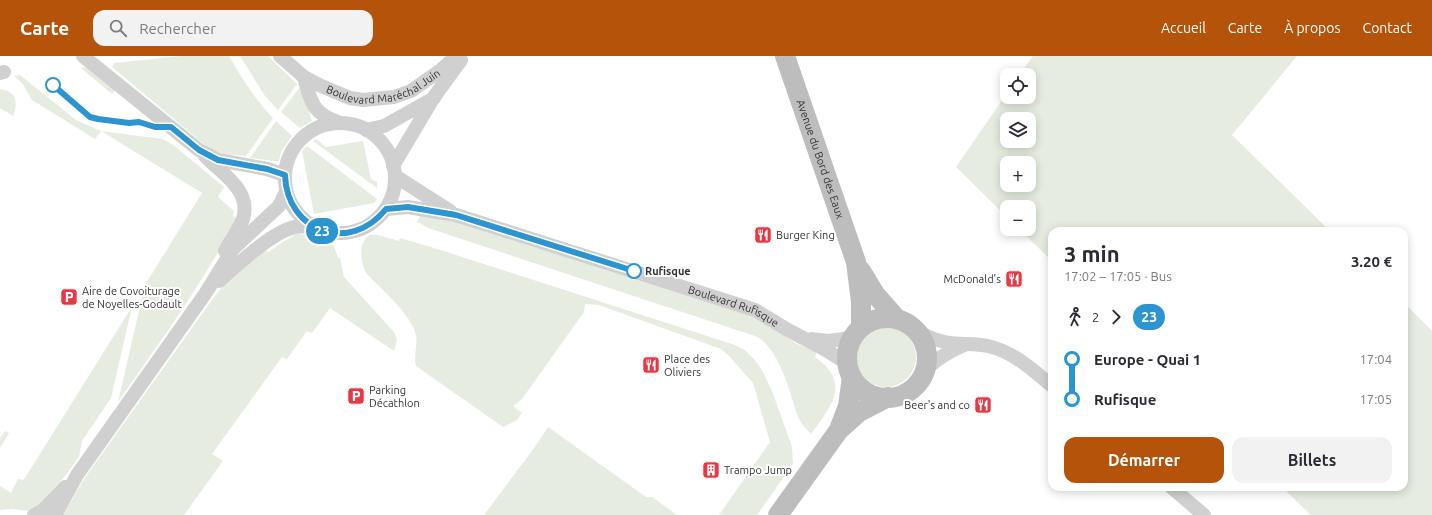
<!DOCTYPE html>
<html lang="fr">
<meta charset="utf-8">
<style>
body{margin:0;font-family:Ubuntu,sans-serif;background:#f2f2f3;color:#2b2b33;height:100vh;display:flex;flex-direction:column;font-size:15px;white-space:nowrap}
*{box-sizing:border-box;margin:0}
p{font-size:13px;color:#7c7c81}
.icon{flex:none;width:22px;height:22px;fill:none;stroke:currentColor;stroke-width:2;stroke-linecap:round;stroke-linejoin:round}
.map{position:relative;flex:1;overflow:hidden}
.side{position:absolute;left:1048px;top:171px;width:360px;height:264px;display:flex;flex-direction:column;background:#fff;border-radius:12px;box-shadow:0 2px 10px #0003}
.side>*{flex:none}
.badge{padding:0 8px;border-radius:13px;font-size:14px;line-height:26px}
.tools{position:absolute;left:1000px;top:12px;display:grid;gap:8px}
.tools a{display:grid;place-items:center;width:36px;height:36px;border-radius:8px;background:#fff;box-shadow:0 2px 10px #0003;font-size:20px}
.map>.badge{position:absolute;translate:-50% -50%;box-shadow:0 0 0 2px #fff}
.legs{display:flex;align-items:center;gap:6px;height:44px;padding:0 16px;font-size:13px}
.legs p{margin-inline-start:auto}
.overview{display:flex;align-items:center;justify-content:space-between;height:68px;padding:0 16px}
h1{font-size:22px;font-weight:700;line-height:30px}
.action{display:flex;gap:8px;margin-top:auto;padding:8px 16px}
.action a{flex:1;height:46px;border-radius:12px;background:#b45309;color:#fff;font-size:16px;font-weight:700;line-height:46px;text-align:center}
.action a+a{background:#f2f2f3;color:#2b2b33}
ul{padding:0 16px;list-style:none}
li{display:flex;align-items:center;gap:14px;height:40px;font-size:15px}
li i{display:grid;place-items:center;width:6px;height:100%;margin:0 5px;background:currentColor}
li i::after{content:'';width:10px;height:10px;margin:-5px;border:3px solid;border-radius:50%;background:#fff}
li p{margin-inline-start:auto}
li:first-child i{background:linear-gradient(#0000 50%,currentColor 0)}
li:last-child i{background:linear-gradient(currentColor 50%,#0000 0)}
header{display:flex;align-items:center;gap:24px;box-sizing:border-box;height:56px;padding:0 20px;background:#b45309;color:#fff}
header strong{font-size:19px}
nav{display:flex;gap:22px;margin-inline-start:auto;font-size:14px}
.search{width:280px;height:36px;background:#f2f2f3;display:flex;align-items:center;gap:10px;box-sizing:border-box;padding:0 14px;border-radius:12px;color:#7c7c81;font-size:15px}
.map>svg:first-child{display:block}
</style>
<header>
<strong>Carte</strong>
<div class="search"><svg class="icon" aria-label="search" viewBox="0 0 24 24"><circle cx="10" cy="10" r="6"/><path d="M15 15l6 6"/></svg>Rechercher</div>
<nav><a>Accueil</a><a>Carte</a><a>À propos</a><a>Contact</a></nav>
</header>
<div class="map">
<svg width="1432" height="459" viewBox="0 0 1432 459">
<rect width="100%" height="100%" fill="#fff"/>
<g fill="#e6ecdf" fill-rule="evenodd">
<path d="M 181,0 L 229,0 C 242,23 255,43 273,62 L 246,100 L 224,98 L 213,95 L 200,85 L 112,11 L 114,7 Z"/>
<polygon points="240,0 268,0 297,28 278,54 265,40"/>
<path d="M 1033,0 L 1297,0 L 1232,79 L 1330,175 L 1052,175 L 1052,205 L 1019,173 L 1029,173 L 1029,151 L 1007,151 L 1007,161 L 956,111 L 1007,37 L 1007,41 L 1029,41 L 1029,19 L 1019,19 ZM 1007,63 L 1029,63 L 1029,85 L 1007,85 ZM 1007,107 L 1029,107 L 1029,129 L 1007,129 Z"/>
<polygon points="87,11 115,34 112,38 81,12"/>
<path d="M 20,19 L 76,64 L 101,75 L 162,83 L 172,88 L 224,131 L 218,141 L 234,155 L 233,160 L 237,162 C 203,227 160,286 118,346 L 145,229 L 202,137 L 101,75 L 95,83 L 32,44 L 23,28 L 14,20 Z"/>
<polygon points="300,31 303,35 312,65 300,72 281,56"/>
<path d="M 0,33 C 16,35 19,47 13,60 L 0,52 Z"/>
<polygon points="276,65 292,80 281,96 279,105 274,105 250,102"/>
<polygon points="316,83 326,91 363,85 371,123 377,126 377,132 313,85"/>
<polygon points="307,90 377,143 374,147 314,158 302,95"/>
<path d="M 421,158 L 448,162 L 637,224 L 749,259 L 764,266 L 795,287 L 817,296 L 815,301 C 852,327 831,351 811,378 L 802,368 L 799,363 C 789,336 782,298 758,281 L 431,173 L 417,166 Z"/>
<polygon points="298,177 325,185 334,190 338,202 340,202 344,221 394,276 397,283 394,295 330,252 312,277 307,275 287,303 282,301 212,398 223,405 184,459 63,459 84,423 214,241 226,227 265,194 268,196 283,186"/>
<path d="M 370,179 L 378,179 L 399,185 L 400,182 L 431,191 L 735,289 L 745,294 L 755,304 L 763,316 L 772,335 L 792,391 L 793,408 L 757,459 L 719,459 L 770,386 L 753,327 L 729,300 L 721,293 L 599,249 L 585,248 L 584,256 L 522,343 L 513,350 L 522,357 L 517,364 L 503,371 L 416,310 C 413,300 418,290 416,279 C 412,259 381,233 366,217 C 361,207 357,186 370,179 Z"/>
<polygon points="1404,247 1432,275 1432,459 1311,459 1282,431 1404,431"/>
<polygon points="130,254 131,255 111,342 82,385 79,401 65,420 39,448 28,455 12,453 0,454 0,430 11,437 18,423 23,424 25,422"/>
<circle cx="886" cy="301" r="30"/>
<polygon points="548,371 646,441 652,441 677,459 484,459 534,392"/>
<polygon points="5,375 9,377 0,392 0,382"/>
</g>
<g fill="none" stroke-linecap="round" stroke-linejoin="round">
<g stroke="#d0d0d0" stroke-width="14">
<polyline points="83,0 199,94 218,104 267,113 285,119"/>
<path id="s1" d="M 280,0 L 304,21 L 319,29 L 350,42 L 363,44 L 394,41 L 411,35 L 441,14 L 453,3 L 459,0"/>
<polyline points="0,17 4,16"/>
<path d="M 304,21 C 311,47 313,58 340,67"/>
<circle cx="340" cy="122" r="55"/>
<polyline points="366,74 384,70 434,42"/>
<path d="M 205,100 C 221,117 252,134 243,163 C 239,174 230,185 225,195"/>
<polyline points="393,110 434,41 461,4"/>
<polyline points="395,120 450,155"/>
<path id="s2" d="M 386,153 L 408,151 L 456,159 L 755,254 L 788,274 L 826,294 L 848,308"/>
<path d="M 219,225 C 236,210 273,175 295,171 C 300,169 308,171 314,172"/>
<path d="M 917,275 C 926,280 935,284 945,286 C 959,289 974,287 988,290 C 1014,296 1033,314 1052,330"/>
<polyline points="811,283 828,285 852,282"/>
<path d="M 924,315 C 938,302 948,296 964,289"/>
<polyline points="1171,431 1204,459"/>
<polyline points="34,459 43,454 65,431"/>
<polyline points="55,459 77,419 205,238 233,193 279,150 286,136"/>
</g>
<g stroke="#bdbdbd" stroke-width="20">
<path id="s3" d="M 785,0 L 856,206 L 861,246 L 861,271"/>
<polyline points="861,215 875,238 897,263"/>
<circle cx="887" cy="302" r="40"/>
<polyline points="840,371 848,350 852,321"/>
<polyline points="778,459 839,374 859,356 888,341"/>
</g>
</g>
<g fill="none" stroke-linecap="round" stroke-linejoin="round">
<defs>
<path id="line-1" d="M 53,29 L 90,61 L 98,63 L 129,67 L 139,66 L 155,71 L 171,71 L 199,94 L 218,104 L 267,113 L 285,119 C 287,177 350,198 386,153 L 408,151 L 456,159 L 634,215"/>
</defs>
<use href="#line-1" stroke="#fff" stroke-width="9"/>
<use href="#line-1" stroke="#2b94d1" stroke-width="6"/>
</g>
<defs>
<symbol id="restaurant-square" viewBox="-11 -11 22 22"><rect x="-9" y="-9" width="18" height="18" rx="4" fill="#e63946" stroke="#fff"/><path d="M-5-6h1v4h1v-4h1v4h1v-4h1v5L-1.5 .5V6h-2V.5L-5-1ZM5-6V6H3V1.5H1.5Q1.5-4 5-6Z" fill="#fff"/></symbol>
<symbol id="parking-square" viewBox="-11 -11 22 22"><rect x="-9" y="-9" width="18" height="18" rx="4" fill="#e63946" stroke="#fff"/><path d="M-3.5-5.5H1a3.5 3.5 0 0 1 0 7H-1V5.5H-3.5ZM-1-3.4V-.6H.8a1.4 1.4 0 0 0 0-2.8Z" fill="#fff"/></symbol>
<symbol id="building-square" viewBox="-11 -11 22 22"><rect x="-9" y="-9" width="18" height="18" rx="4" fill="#e63946" stroke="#fff"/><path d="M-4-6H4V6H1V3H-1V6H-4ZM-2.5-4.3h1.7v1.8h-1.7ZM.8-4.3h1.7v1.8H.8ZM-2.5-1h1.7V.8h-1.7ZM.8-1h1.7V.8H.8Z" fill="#fff"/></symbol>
</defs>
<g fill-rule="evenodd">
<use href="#restaurant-square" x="753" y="169" width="20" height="20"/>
<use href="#restaurant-square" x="1004" y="213" width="20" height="20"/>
<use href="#parking-square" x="59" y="231" width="20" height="20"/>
<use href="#restaurant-square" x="641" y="299" width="20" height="20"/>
<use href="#parking-square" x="346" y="330" width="20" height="20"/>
<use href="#restaurant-square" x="973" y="339" width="20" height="20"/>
<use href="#building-square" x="701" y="404" width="20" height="20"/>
</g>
<g fill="#fff" stroke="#2b94d1" stroke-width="2">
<circle cx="53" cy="29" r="7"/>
<circle cx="634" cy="215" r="7"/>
</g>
<g text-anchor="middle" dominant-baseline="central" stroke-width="4" stroke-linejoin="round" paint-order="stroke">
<g font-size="11" fill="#333" stroke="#fff">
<text stroke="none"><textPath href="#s1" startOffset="118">Boulevard Maréchal Juin</textPath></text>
<text stroke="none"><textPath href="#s3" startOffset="109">Avenue du Bord des Eaux</textPath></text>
<text stroke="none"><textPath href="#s2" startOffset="363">Boulevard Rufisque</textPath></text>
</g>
<g font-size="11" fill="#333" stroke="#fff" text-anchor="start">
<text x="776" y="179">Burger King</text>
<text x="1001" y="223" text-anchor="end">McDonald's</text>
<text x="82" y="235">Aire de Covoiturage<tspan x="82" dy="13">de Noyelles-Godault</tspan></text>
<text x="664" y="303">Place des<tspan x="664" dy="13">Oliviers</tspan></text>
<text x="369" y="334">Parking<tspan x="369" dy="13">Décathlon</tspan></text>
<text x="970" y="349" text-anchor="end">Beer's and co</text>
<text x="724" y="414">Trampo Jump</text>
</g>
<g font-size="11" font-weight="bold" fill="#333" stroke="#fff" text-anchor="start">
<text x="645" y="215">Rufisque</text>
</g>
</g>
</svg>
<div class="tools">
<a><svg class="icon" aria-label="locate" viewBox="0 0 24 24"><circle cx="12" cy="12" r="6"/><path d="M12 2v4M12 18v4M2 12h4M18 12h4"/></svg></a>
<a><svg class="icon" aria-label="layers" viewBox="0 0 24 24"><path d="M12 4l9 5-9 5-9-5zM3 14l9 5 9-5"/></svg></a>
<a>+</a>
<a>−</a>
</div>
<b class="badge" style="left:322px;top:175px;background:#2b94d1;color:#fff">23</b>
<section class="side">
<div class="overview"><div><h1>3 min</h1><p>17:02 – 17:05 · Bus</p></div><b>3.20 €</b></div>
<div class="legs"><svg class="icon" aria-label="walk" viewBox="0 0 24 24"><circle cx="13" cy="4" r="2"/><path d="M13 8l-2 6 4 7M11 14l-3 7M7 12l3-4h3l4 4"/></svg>2<svg class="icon" aria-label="forward" viewBox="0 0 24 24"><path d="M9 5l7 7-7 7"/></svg><b class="badge" style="background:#2b94d1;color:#fff">23</b></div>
<ul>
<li><i style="color:#2b94d1"></i><b>Europe - Quai 1</b><p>17:04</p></li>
<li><i style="color:#2b94d1"></i><b>Rufisque</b><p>17:05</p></li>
</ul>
<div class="action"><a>Démarrer</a><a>Billets</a></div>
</section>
</div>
